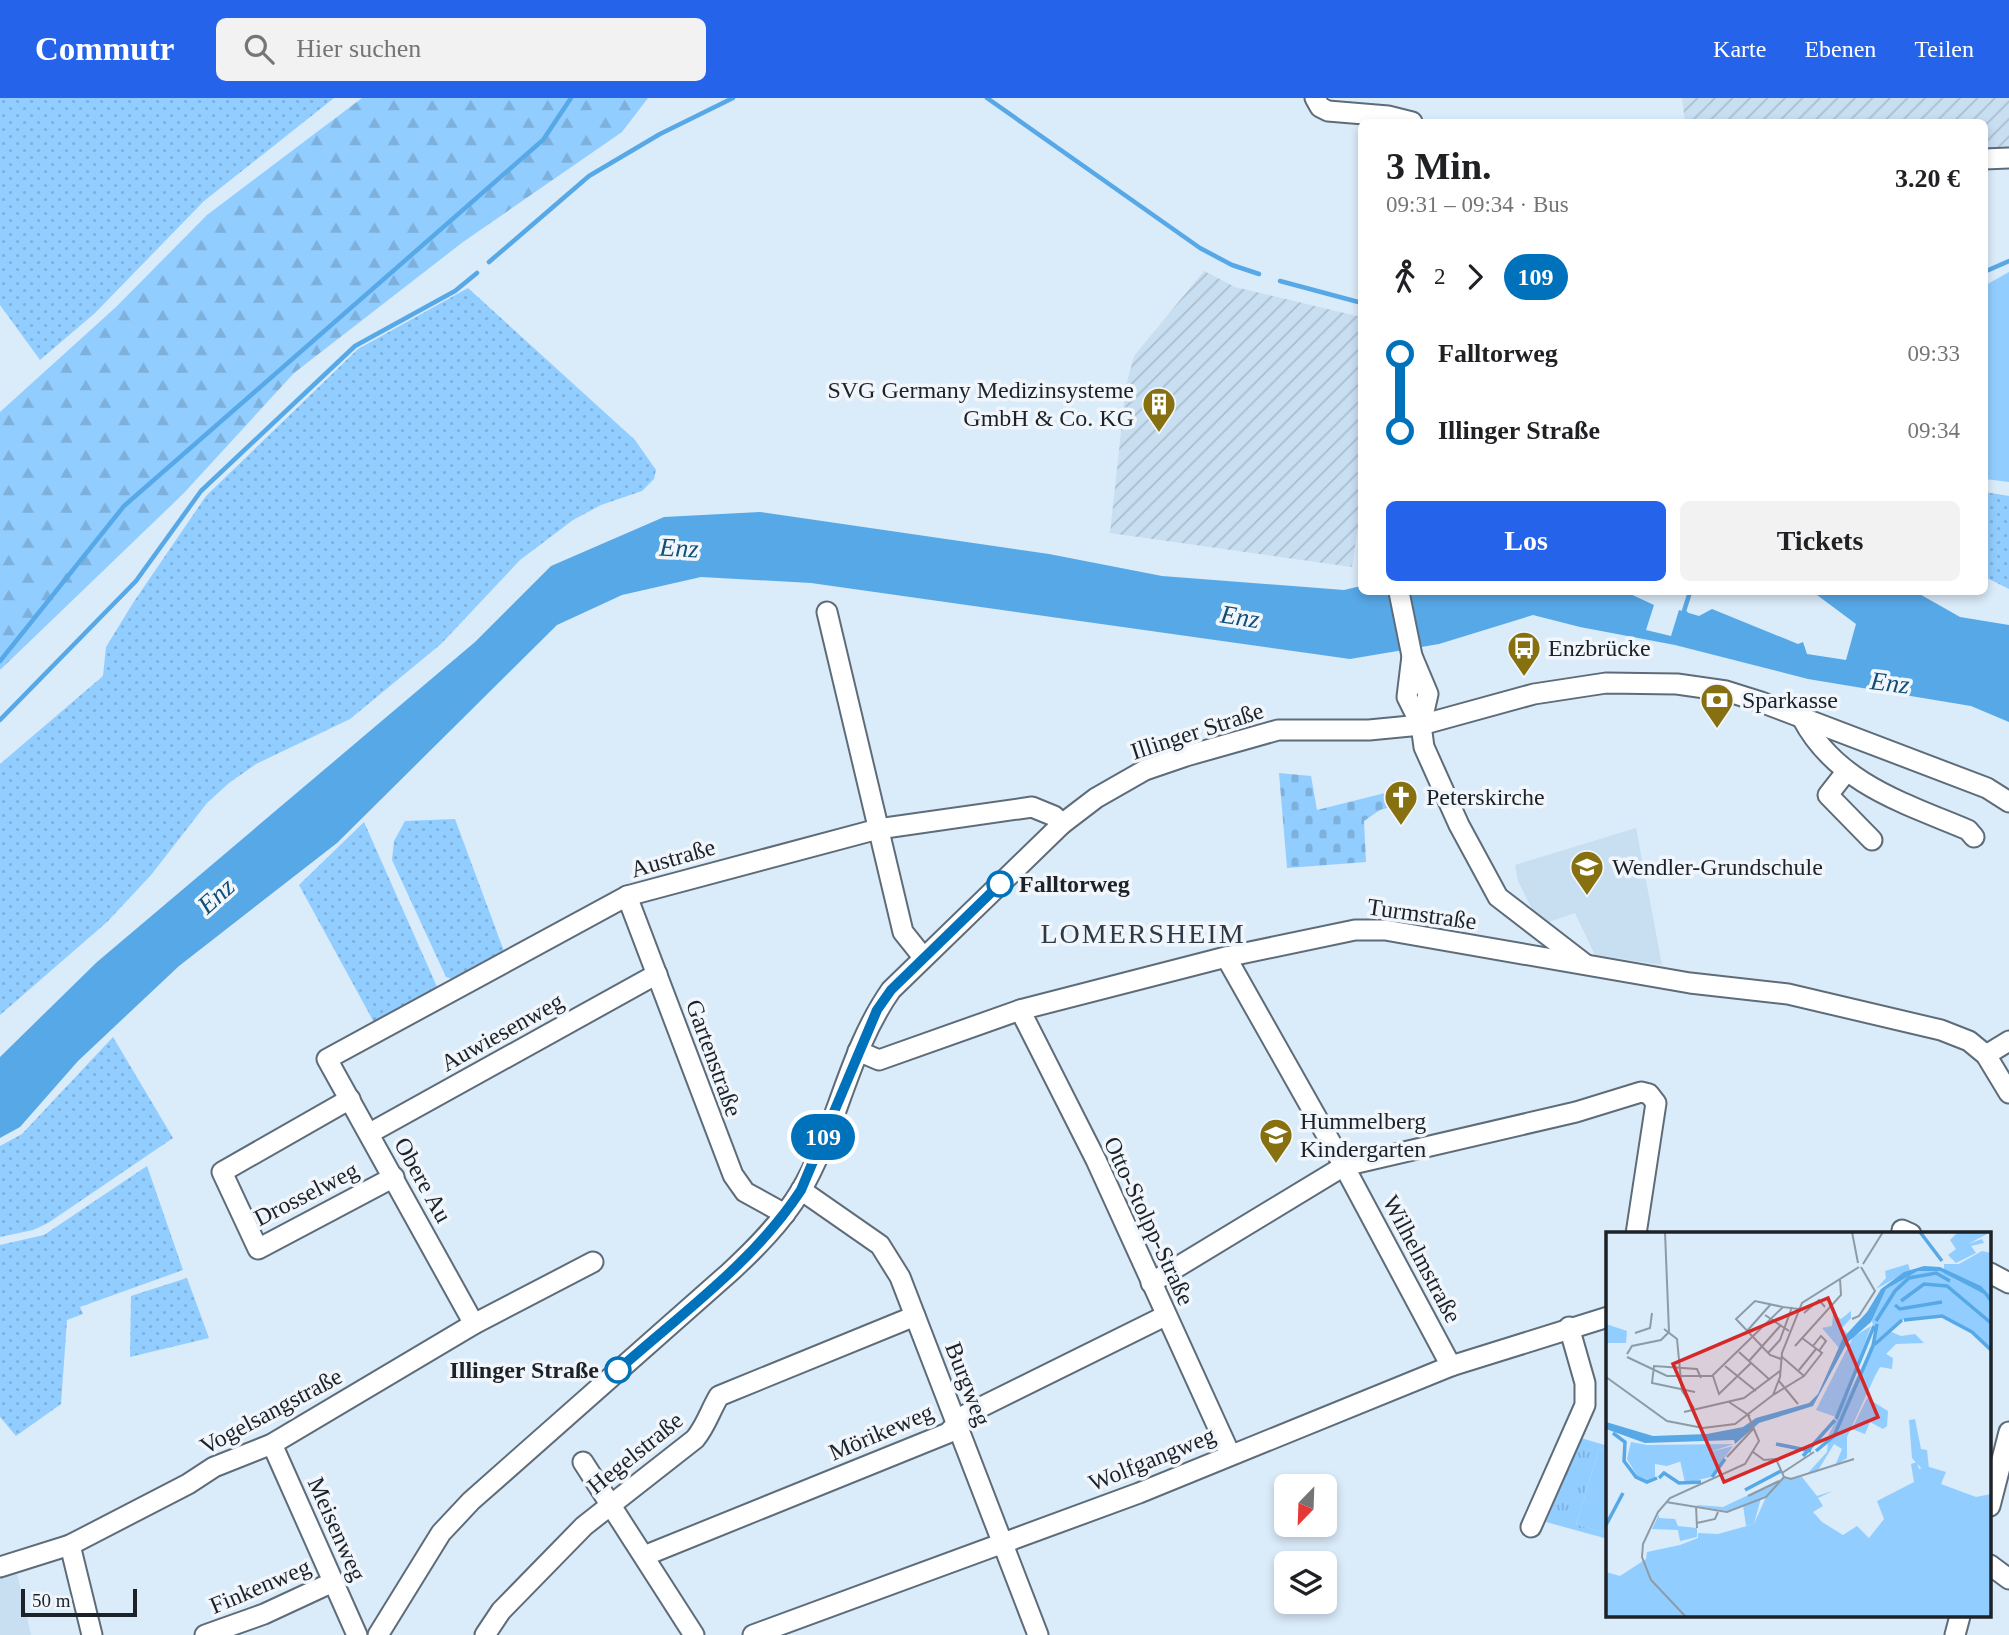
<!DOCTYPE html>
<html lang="de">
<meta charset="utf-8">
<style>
body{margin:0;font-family:"Times New Roman",serif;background:#f2f2f2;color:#202124;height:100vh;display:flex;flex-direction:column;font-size:26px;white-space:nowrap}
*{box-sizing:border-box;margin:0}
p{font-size:23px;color:#757577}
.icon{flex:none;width:38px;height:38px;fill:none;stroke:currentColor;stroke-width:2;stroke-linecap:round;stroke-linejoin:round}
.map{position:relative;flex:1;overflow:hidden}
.drawer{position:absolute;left:1358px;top:21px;width:630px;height:476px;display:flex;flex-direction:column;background:#fff;border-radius:10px;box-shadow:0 4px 10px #0003}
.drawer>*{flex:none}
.badge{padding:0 14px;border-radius:23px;font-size:24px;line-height:46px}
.needle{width:46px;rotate:203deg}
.fabs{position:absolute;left:1274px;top:1376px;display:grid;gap:14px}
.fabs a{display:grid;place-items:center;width:63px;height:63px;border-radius:10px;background:#fff;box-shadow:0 4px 10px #0003;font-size:35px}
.scale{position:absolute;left:21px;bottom:18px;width:116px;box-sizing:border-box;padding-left:7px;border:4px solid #1c2227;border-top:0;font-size:19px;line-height:24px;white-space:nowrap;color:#1c2227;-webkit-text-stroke:5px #f0f6fc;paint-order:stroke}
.map>.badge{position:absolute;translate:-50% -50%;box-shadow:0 0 0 4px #fff}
.legs{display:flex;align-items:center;gap:10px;height:77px;padding:0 28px;font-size:23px}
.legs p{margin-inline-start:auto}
.overview{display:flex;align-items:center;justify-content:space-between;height:119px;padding:0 28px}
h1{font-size:38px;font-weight:700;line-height:52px}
.action{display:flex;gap:14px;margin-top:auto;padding:14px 28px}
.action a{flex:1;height:80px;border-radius:10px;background:#2563eb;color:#fff;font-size:28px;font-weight:700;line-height:80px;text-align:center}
.action a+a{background:#f2f2f2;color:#202124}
ul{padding:0 28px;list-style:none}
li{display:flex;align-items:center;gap:24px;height:77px;font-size:26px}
li i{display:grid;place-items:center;width:10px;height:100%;margin:0 9px;background:currentColor}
li i::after{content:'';width:18px;height:18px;margin:-9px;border:5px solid;border-radius:50%;background:#fff}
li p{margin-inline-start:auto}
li:first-child i{background:linear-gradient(#0000 50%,currentColor 0)}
li:last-child i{background:linear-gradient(currentColor 50%,#0000 0)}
header{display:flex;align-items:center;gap:42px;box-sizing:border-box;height:98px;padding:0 35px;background:#2563eb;color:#fff}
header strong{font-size:33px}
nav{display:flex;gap:38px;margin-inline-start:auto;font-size:24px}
.search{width:490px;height:63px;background:#f2f2f2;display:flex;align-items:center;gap:18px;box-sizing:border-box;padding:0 24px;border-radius:10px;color:#757577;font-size:26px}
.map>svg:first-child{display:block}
</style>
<header>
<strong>Commutr</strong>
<div class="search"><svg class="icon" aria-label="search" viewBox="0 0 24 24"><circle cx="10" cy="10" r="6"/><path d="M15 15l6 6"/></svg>Hier suchen</div>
<nav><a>Karte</a><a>Ebenen</a><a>Teilen</a></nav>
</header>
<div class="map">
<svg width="2009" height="1537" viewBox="0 0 2009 1537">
<defs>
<pattern id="industrial-furrows" width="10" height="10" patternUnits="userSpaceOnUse" patternTransform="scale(1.75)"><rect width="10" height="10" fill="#c8def1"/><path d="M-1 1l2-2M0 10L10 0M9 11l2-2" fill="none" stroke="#abbecf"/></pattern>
<pattern id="grass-dots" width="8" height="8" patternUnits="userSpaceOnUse" patternTransform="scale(1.75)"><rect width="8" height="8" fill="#92cdff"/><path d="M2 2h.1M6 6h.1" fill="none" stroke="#7db0db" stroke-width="1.8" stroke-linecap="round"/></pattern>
<pattern id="forest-firs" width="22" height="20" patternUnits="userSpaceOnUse" patternTransform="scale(1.75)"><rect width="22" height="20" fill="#92cdff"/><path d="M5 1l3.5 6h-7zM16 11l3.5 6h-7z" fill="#7db0db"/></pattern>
<pattern id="cemetery-stones" width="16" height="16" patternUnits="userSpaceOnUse" patternTransform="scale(1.75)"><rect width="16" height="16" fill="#92cdff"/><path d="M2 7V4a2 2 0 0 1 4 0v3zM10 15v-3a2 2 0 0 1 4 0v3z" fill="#7db0db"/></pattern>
<pattern id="park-tufts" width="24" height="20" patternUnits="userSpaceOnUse" patternTransform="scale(1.75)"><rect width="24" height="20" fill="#92cdff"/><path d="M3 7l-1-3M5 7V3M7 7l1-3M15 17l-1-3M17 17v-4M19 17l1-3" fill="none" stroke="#7db0db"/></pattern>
</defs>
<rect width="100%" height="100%" fill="#daebf9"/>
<g fill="#c8def1">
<polygon points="1636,730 1662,867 1595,857 1575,815 1540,827 1518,783 1515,767"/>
<polygon points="13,1458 31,1537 0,1537 0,1462"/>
</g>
<g fill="url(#industrial-furrows)">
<polygon points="1682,0 2009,0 2009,51 1985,52 1984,24 1685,24"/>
<polygon points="1204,173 1235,189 1361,219 1362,402 1352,469 1110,435 1126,288 1134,258"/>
</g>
<g fill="url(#grass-dots)">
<polygon points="0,0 334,0 204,103 95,215 40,262 0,207"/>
<polygon points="468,190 635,342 656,372 654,381 642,393 601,407 573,422 520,462 441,546 350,621 256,666 229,685 207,705 151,777 107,824 0,917 0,666 103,578 106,549 133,505 206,398 358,251"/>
<polygon points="1985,394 2009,398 2009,491 1985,479"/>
<polygon points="455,721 505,856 456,882 446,879 392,762 394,743 405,723"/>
<polygon points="364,724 438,891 376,928 299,787"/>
<polygon points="113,939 173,1040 48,1125 33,1132 0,1139 0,1048 22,1036"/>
<polygon points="147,1068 183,1172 80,1209 83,1216 67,1222 61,1306 16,1338 0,1319 0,1147 44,1137"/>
<polygon points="187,1180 209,1240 130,1259 131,1198"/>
</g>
<polygon fill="url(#forest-firs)" points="362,0 648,0 622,34 463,144 294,275 183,396 0,572 0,314 116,209 207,117"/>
<polygon fill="url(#cemetery-stones)" points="1279,675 1311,678 1317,712 1409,689 1415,702 1380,712 1364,723 1366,764 1287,770"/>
<polygon fill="url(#park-tufts)" points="1581,1340 1608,1348 1608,1353 1599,1351 1576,1426 1608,1436 1608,1441 1546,1424"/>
<g fill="#92cdff">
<polygon points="2009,174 2009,384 1985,381 1984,188"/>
<polygon points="1599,1351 1608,1353 1608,1436 1576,1426"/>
</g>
<polygon fill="#57a8e7" points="760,414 1049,456 1162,478 1344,492 1361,488 1362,494 1626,494 1654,507 1646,532 1671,538 1679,512 1699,518 1712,511 1798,546 1803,544 1807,556 1846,562 1856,526 1813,494 1916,494 1960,519 2009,527 2009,624 1971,608 1808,581 1675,547 1580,529 1533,517 1439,546 1350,561 811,485 701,479 622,497 557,527 337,745 179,868 78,963 20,1029 0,1040 0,959 97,864 475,544 551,468 664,419"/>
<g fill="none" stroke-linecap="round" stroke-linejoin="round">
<g stroke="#57a8e7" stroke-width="4.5">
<polyline points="987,0 1200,150 1232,167 1259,176"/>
<polyline points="489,164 589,78 660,36 733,0"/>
<polyline points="1984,174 2009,163"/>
<polyline points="1280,183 1362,205"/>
<polyline points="1686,516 1684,513 1690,494"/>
<polyline points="0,563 124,408 543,42 571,0"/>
<polyline points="0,622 136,483 201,393 355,248 455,193 477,175"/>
</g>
<defs>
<g id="minor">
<polyline points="1315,0 1320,9 1328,13 1388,18 1412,24"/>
<polyline points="1984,61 2009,60"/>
<polyline points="1399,494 1412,558 1428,596 1421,627 1424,649 1459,727 1498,799 1585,866"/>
<polyline points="827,514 903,834 923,859"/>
<polyline points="1412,558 1407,599 1421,627"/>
<path d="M 1802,620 C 1836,685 1904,705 1968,732 L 1974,739"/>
<polyline points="1846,674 1828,697 1872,742"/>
<polyline points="627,798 733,1077 745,1094 785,1116"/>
<polyline points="1226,859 1344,1068 1451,1268"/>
<polyline points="1020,912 1096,1062 1230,1356"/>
<polyline points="858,953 879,962 1020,912 1226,859 1355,832 1385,832 1690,885 1788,896 1941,932 1969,943 1986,957 2009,995"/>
<polyline points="1986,957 2009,943"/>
<polyline points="350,1001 222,1074 258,1151 394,1079"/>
<polyline points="370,1035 657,876"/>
<polyline points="801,1092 880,1147 900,1179 1038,1537"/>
<polyline points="1902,1132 1911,1136"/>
<polyline points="1990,1175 2009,1185"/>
<polyline points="1151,1185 1344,1068 1576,1014 1641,994 1649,996 1656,1005 1636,1136"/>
<polyline points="474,1226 327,961 627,798 878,731 1032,709 1054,718 1062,726"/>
<polyline points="272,1346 357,1537"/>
<polyline points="583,1364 694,1537"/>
<polyline points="1990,1408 2009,1334"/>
<polyline points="1531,1429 1585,1307 1585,1285 1569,1229"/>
<polyline points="70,1447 92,1537"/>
<polyline points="644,1458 948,1335 965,1317 1165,1218"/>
<polyline points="1990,1467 2009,1481"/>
<polyline points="0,1469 70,1447 188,1386 214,1369 272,1346 474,1226 593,1164"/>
<polyline points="205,1537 264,1516 333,1484"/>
<path d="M 378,1537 L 441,1435 L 471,1403 L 729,1175 C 755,1151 781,1125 800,1094 C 837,1032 847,955 891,892 L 1062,726 L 1096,700 L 1145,672 L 1186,658 L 1278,632 L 1369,632 L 1421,627 L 1534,596 L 1606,585 L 1677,586 L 1726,593 L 1761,604 L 1987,690 L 2009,704"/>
<path d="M 485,1537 L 501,1513 L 584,1428 L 695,1341 C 706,1328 710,1313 719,1298 L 915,1218"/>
<polyline points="753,1537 1139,1395 1451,1268 1608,1219"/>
<polyline points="1955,1537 1960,1518"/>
</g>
</defs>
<use href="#minor" stroke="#5e6c79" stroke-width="23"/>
<use href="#minor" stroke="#fff" stroke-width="19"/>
</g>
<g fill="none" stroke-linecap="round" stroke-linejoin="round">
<defs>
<path id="line-1" d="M 618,1272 C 682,1215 754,1164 801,1092 L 877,912 L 891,892 L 1000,786"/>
</defs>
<use href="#line-1" stroke="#fff" stroke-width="16"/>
<use href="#line-1" stroke="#0072bc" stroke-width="10"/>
</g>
<defs>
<symbol id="building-pin" viewBox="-11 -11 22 30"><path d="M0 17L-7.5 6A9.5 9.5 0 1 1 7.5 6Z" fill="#867010" stroke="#f0f6fc"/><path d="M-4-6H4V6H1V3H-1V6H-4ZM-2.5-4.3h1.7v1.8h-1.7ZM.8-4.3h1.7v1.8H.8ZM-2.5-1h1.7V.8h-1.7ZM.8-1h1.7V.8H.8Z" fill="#fff"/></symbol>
<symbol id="bus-pin" viewBox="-11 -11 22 30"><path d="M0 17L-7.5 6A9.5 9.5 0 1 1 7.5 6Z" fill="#867010" stroke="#f0f6fc"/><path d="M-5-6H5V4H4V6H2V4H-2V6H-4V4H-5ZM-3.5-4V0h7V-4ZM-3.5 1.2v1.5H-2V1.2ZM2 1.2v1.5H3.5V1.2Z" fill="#fff"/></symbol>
<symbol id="bank-pin" viewBox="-11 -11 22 30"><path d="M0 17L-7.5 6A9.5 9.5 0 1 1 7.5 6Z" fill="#867010" stroke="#f0f6fc"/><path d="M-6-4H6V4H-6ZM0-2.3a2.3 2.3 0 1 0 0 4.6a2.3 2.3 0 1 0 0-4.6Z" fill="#fff"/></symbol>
<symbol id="church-pin" viewBox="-11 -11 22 30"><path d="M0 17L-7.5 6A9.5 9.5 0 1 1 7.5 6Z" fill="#867010" stroke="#f0f6fc"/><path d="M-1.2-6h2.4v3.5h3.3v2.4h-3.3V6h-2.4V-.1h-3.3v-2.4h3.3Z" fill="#fff"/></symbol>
<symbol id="school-pin" viewBox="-11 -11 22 30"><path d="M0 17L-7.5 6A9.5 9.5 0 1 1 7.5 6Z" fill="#867010" stroke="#f0f6fc"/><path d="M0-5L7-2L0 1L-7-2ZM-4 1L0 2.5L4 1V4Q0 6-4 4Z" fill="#fff"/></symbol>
</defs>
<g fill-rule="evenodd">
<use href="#building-pin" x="1140" y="287" width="38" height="52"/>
<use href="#bus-pin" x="1505" y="531" width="38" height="52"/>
<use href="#bank-pin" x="1698" y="583" width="38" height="52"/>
<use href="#church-pin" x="1382" y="680" width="38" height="52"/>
<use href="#school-pin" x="1568" y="750" width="38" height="52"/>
<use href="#school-pin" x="1257" y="1018" width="38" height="52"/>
</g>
<g fill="#fff" stroke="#0072bc" stroke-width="3.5">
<circle cx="1000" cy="786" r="12"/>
<circle cx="618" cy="1272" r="12"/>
</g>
<g text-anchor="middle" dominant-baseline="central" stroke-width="7" stroke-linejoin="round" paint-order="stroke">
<g font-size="24" fill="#1c2227" stroke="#f0f6fc" text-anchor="start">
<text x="1134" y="292" text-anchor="end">SVG Germany Medizinsysteme<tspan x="1134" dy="28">GmbH &amp; Co. KG</tspan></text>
<text x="1548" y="550">Enzbrücke</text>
<text x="1742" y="602">Sparkasse</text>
<text x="1426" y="699">Peterskirche</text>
<text x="1612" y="769">Wendler-Grundschule</text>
<text x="1300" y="1023">Hummelberg<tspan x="1300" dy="28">Kindergarten</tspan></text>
</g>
<g font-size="24" fill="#1c2227" stroke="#f0f6fc">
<text transform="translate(1197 633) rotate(-18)">Illinger Straße</text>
<text transform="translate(673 760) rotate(-16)">Austraße</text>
<text transform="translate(1422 816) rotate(8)">Turmstraße</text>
<text transform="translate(502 934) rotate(-29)">Auwiesenweg</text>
<text transform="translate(714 960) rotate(70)">Gartenstraße</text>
<text transform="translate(423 1082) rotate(61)">Obere Au</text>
<text transform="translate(306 1096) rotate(-27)">Drosselweg</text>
<text transform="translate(1149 1123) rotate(65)">Otto-Stolpp-Straße</text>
<text transform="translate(1422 1161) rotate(62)">Wilhelmstraße</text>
<text transform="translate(968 1286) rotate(69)">Burgweg</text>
<text transform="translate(271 1313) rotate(-28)">Vogelsangstraße</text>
<text transform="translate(881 1334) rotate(-23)">Mörikeweg</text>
<text transform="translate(635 1355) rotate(-39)">Hegelstraße</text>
<text transform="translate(1152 1361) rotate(-22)">Wolfgangweg</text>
<text transform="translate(337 1431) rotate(66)">Meisenweg</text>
<text transform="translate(260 1488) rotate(-23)">Finkenweg</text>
</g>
<g font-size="24" font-weight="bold" fill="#1c2227" stroke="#f0f6fc" text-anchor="start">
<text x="1019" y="786">Falltorweg</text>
<text x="599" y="1272" text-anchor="end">Illinger Straße</text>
</g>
<g font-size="26" font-style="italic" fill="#114e78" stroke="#f0f6fc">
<text transform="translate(679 450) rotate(3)">Enz</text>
<text transform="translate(1240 519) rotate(9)">Enz</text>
<text transform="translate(1890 585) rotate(7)">Enz</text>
<text transform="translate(216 798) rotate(-42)">Enz</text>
</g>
<g font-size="28" letter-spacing="2" fill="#2d3a45" stroke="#f0f6fc">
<text x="1143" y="835">LOMERSHEIM</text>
</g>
</g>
<g transform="translate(1606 1134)">
<rect width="385" height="385" fill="#daebf9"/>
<path d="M 352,0 L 383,1 L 362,12 L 376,7 L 378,11 L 365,14 L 370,21 L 350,31 L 342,23 L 350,17 L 344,8 ZM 312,39 L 334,39 L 378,62 L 385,72 L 385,120 L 360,96 L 335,83 L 296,88 L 267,114 L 254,140 L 270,101 L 264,84 L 272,68 L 280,56 ZM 245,79 L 245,86 L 236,96 L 241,101 L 233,116 L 216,96 L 226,94 L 227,82 L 235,87 ZM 0,92 L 21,99 L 20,111 L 0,111 ZM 265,94 L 236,177 L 230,185 L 210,178 L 247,105 ZM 261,166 L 282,179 L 281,194 L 277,197 L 264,190 L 259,202 L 246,197 ZM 309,187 L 315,217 L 321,218 L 323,237 L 318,239 L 306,226 L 303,188 ZM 25,210 L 41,213 L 128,212 L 61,234 L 49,232 L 49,245 L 41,249 L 32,245 L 21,227 ZM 53,282 L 53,286 L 69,287 L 72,294 L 91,296 L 91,305 L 74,309 L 72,298 L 46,297 Z" fill="#92cdff"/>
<path d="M 302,32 L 304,38 L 270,57 L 280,46 L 279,39 ZM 283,99 L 295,104 L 309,102 L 318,111 L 290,112 L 280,122 L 287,126 L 286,137 L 274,135 L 269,144 L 241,205 L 241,226 L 229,234 L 236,217 L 228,212 L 211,240 L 201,242 L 221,220 L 223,202 L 262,122 ZM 311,230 L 313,237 L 320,234 L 340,240 L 335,252 L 370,265 L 385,262 L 385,385 L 0,385 L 0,340 L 14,344 L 40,327 L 41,320 L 74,313 L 92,306 L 92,301 L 112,302 L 148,292 L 160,265 L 122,279 L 91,274 L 91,273 L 117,275 L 178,246 L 196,245 L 211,264 L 227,259 L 212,266 L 217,274 L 207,280 L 216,290 L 237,303 L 251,294 L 263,306 L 278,287 L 271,269 L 308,250 L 305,232 Z" fill="#92cdff"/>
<path d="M 155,266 L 148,292 L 140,294 L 137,273 Z" fill="#92cdff"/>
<path d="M 376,19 L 385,21 L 385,74 L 371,57 L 338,42 L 338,32 L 353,32 Z" fill="#92cdff"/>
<path d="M 127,214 L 105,245 L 79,251 L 74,228 Z" fill="#92cdff"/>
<path d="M 318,34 L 334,35 L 375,54 L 385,65 L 385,72 L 378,62 L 334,39 L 312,39 L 280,57 L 265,90 L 241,111 L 207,174 L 153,191 L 129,212 L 128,208 L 39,211 L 0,197 L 0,190 L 47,204 L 101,202 L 137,195 L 150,186 L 203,171 L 212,162 L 237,106 L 261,80 L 275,57 L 298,40 Z" fill="#57a8e7"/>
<path fill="none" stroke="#57a8e7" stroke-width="3.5" d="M 314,0 L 336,29M 295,69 L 318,52 L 341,54 L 385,91M 289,73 L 294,77 L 336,70M 298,88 L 336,84 L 366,100 L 385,118M 270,89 L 289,59 L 303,46 L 330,41 L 344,49M 268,113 L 296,88M 230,187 L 268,94M 7,201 L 19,210 L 18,229 L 30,245 L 41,250 L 51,246M 170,212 L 205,219M 210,219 L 228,204 L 267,114 L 271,92M 197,224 L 229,188M 106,245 L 119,227M 53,246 L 58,241 L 73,251 L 95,250M 139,258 L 175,239M 0,293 L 17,261"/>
<path fill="none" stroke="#8e9ba5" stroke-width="2" d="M 246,0 L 252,31M 257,32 L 277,0M 198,81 L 213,68 L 219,75M 159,83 L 183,99M 246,87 L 253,84 L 269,59 L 255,35M 58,97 L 71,107 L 76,159 L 88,176M 141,99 L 165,72M 29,101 L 44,96 L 46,81M 189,114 L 235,63 L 234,47M 207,114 L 215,104 L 220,109 L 213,119M 133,120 L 164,148M 162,121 L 174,108 L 186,75M 21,122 L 26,114 L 55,108 L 63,100 L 59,0M 175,124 L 198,144M 21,125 L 61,144 L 106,144 L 177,75 L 193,77M 175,127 L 164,123 L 130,87 L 149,69 L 177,75M 143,129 L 175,93M 119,134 L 150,159M 193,138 L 210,117M 107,144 L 113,162 L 145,131M 0,145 L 61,189 L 97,196 L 129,192 L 167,163 L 174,145 L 176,121 L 196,71 L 253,35M 173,149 L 192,172M 89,160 L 46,151 L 48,134 L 91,137 L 95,146M 167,163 L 198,144 L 216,121 L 196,106M 123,170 L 144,184M 78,180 L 138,166 L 174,139M 147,220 L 158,228 L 170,227 L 178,245 L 185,247 L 248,227M 121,225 L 148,196M 176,241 L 208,220M 142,264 L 173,249M 60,270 L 121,280 L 160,265 L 178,245M 90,274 L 91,296M 91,291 L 109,287 L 112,280M 80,385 L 45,348 L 36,325 L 37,312 L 52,280 L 64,266 L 139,232 L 153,209 L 142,183"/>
<path fill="#d62828" fill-opacity="0.15" stroke="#d62828" stroke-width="3.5" d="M 222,66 L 272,185 L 118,250 L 67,132 Z"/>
<rect width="385" height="385" fill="none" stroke="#1c2227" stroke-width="3.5"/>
</g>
</svg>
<div class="fabs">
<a><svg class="needle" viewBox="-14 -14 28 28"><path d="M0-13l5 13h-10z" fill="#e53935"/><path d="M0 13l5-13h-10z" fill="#757577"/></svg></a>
<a><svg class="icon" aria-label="layers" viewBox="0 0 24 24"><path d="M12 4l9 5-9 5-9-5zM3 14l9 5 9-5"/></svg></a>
</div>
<div class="scale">50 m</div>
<b class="badge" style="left:823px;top:1039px;background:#0072bc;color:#fff">109</b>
<section class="drawer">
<div class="overview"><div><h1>3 Min.</h1><p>09:31 – 09:34 · Bus</p></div><b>3.20 €</b></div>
<div class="legs"><svg class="icon" aria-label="walk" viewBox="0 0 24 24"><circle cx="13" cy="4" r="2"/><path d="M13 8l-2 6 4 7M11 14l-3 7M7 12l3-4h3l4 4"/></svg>2<svg class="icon" aria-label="forward" viewBox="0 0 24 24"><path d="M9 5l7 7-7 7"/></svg><b class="badge" style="background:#0072bc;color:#fff">109</b></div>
<ul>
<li><i style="color:#0072bc"></i><b>Falltorweg</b><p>09:33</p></li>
<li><i style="color:#0072bc"></i><b>Illinger Straße</b><p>09:34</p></li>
</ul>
<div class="action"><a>Los</a><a>Tickets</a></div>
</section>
</div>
